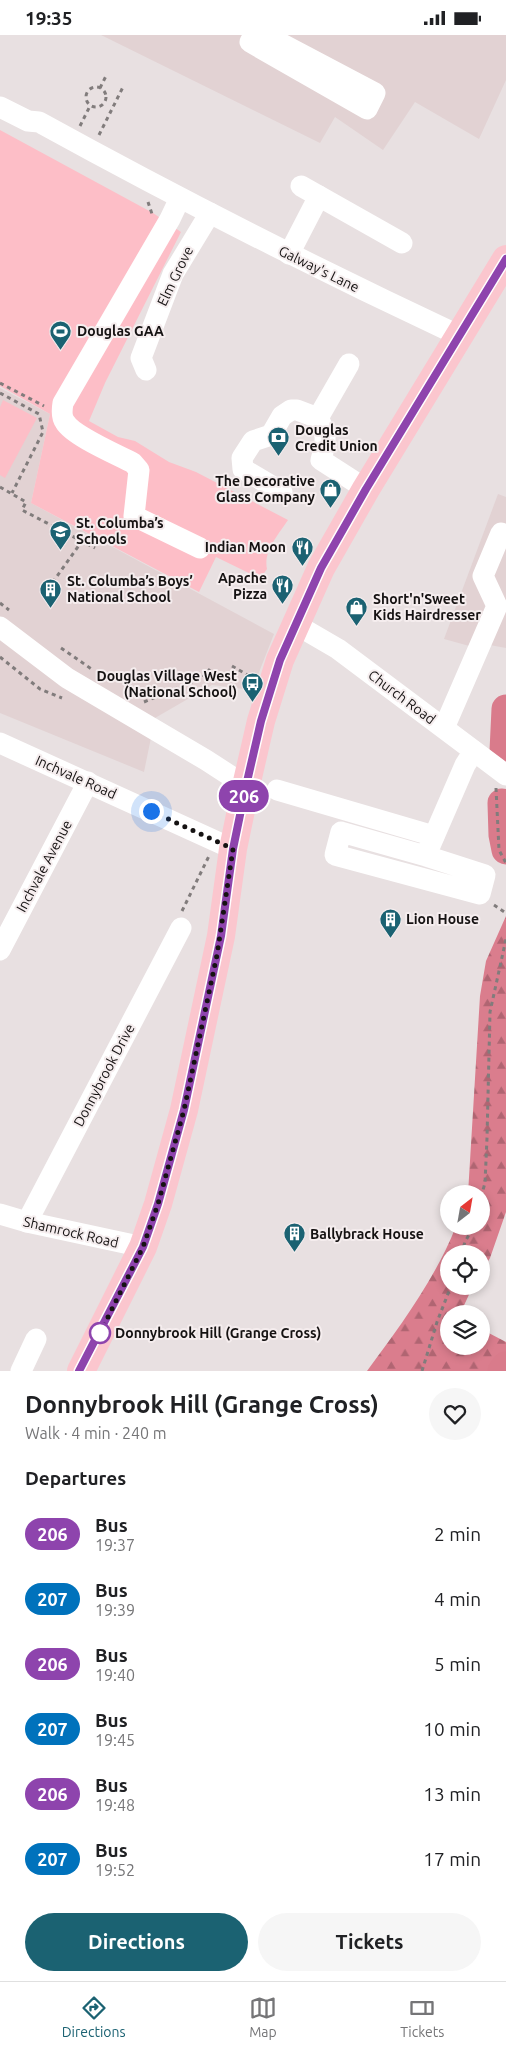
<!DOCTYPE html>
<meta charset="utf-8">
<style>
body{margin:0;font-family:Ubuntu,sans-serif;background:#f6f6f6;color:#202124;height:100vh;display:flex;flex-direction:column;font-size:19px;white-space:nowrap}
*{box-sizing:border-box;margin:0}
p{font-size:16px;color:#757577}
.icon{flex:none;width:28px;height:28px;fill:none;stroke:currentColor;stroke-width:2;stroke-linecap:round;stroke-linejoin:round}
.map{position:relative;height:1336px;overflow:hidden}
.sheet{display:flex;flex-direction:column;background:#fff;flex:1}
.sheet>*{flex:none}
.badge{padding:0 10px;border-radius:16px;font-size:18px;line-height:32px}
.needle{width:32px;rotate:31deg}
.tools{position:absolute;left:440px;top:1150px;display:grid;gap:10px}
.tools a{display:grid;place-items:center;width:50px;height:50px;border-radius:50%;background:#fff;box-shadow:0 2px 8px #0003;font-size:25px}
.you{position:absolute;width:25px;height:25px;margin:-12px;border:4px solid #fff;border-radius:50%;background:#1a73e8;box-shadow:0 0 0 8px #1a73e833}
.map>.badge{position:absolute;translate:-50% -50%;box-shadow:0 0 0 2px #fff}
h2{padding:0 25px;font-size:19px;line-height:45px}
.round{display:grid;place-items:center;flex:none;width:52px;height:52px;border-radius:26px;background:#f6f6f6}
.overview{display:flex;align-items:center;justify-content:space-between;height:85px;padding:0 25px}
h1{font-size:24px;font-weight:600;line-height:38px}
.button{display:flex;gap:10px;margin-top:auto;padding:10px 25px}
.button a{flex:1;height:58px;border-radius:30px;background:#1b6272;color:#fff;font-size:20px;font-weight:600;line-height:58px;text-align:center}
.button a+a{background:#f6f6f6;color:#202124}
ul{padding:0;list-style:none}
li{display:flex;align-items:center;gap:15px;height:65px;padding:0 25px}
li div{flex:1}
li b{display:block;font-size:19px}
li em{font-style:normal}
li .badge{min-width:55px;font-weight:700;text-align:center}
.status{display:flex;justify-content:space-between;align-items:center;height:35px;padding:0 25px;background:#fff;direction:ltr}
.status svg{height:14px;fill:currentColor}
.dock{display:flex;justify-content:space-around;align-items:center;height:70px;border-top:1px solid #e0e0e0;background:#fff;font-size:14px;color:#757577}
.dock a{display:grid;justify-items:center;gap:2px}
.dock .current{color:#1b6272}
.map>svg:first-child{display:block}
</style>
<div class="status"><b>19:35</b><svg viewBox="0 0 49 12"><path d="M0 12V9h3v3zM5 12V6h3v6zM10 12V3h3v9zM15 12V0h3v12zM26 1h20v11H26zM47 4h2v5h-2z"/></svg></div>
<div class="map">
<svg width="506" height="1336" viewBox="0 0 506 1336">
<defs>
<pattern id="forest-firs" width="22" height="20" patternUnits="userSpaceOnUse" patternTransform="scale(1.25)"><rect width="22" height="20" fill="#da7d8d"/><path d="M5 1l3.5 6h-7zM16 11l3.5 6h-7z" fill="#b06572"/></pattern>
</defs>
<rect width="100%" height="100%" fill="#e8e0e1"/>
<g fill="#e2d2d3">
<polygon points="101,0 506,0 506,45 479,104 415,67 383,115 335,82 320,108"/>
<polygon points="0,353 50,379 31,468 274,599 252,655 212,650 155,683 144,737 0,678"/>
<polygon points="498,459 506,462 506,613 484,609 473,612 444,604"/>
</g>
<path fill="url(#forest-firs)" d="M 506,881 L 506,1177 L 490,1223 L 481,1238 L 481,1219 L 449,1219 L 449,1251 L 473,1251 L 460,1279 L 449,1279 L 449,1311 L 481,1311 L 481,1294 L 506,1307 L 506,1336 L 367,1336 C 399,1293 437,1241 456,1191 L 481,1191 L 481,1159 L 468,1159 L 480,961 L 486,926 Z"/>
<g fill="#fdbec7">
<path d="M 0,95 L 153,178 L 181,197 L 105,348 L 89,386 L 118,402 L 135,406 L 169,427 L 196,437 L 288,485 C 279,499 263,516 267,534 L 262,541 L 257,542 L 216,522 L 199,557 L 31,468 L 50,379 L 0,351 Z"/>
<polygon points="3,365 37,383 5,443 0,440 0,372"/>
</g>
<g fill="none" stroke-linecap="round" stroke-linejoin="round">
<g stroke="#d97b8b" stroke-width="29">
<polyline points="504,716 506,674"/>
<polyline points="502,768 503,800 506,815"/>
<polyline points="502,1336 506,1331"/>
</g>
<g stroke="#817c7c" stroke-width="3" stroke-dasharray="4 4" stroke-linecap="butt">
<circle cx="96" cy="62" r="10"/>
<polyline points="100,53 106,41"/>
<polyline points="80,91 90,71"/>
<polyline points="99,100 124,50"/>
<polyline points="148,167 152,179"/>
<polyline points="0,348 44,371"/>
<polyline points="0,358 39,379 43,397 12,458"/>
<polyline points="0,452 26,467 22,475 95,513"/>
<polyline points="48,554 82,506"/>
<polyline points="0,568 9,575"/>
<polyline points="61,613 93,635"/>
<polyline points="0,622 40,654 62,663"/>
<polyline points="232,631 253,643"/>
<polyline points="144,667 202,643 210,634"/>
<polyline points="496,753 499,815 506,828"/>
<polyline points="494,870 506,878"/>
<polyline points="182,876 209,821"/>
<polyline points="481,1162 485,1148 487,1103 490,977 506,904"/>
<polyline points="461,1219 465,1207 474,1191"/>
<polyline points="422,1336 437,1287 451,1251"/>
</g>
<g stroke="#fff" stroke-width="21">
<polyline points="254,0 250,7 367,74 375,58 265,0"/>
<path d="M 0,72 L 28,86 L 39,87 C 177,163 317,234 460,301"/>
<polyline points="301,151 402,208"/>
<path d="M 180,163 L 170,184 L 63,368 C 62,374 61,382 65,387 C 73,401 118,420 133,428 L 139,435 L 134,481 L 200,513"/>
<polyline points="289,219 319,161"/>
<path d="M 349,329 L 318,383 C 328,400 326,406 321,425 L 366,454"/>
<polyline points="146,335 141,323 173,239 210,178"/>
<polyline points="282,457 243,434 242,423 253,406 271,400 282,381 291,375 297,375 318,383"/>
<polyline points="295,589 338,614 506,740"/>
<polyline points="0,592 67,643 206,725 246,751"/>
<polyline points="444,693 497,571 483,541 501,498"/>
<polyline points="0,708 233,814"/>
<polyline points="277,755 434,801"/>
<polygon points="341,797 426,821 485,840 480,859 335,820"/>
<polyline points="429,813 465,730 474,716"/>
<polyline points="0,915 88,747"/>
<polyline points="0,1179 27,1187 143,1212"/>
<polyline points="27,1187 181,893"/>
<polyline points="21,1336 36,1304"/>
</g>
<polyline stroke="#fbc6ce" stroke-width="28" points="81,1336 143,1212 158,1169 184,1075 221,901 233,814 246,751 261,686 280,625 321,533 366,454 506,224"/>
</g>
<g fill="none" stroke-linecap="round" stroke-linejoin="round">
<defs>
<polyline id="line" points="79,1336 143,1212 158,1169 184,1075 221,901 233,814 246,751 261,686 280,625 321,533 366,454 506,224"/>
</defs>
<use href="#line" stroke="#fff" stroke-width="11"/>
<use href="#line" stroke="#8e44ad" stroke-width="8"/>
<polyline stroke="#151212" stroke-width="5" stroke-dasharray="0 9" points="100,1298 143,1212 158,1169 184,1075 217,920 233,814 151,776"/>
</g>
<defs>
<symbol id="stadium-pin" viewBox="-11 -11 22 30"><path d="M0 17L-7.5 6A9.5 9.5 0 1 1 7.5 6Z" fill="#1b6272" stroke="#f5edee"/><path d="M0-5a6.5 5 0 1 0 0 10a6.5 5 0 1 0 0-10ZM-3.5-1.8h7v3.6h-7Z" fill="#fff"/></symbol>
<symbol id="bank-pin" viewBox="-11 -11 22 30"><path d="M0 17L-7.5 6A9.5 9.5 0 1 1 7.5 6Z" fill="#1b6272" stroke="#f5edee"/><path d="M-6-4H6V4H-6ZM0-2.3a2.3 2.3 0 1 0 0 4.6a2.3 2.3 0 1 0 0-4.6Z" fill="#fff"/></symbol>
<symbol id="shop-pin" viewBox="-11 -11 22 30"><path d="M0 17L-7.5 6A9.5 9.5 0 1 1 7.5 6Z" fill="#1b6272" stroke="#f5edee"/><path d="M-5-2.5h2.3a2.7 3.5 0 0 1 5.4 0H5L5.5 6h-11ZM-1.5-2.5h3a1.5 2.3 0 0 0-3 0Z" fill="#fff"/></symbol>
<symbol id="school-pin" viewBox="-11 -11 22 30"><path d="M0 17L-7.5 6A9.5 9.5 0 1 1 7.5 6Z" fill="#1b6272" stroke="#f5edee"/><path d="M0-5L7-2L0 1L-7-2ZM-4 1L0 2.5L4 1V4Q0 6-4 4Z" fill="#fff"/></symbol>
<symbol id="restaurant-pin" viewBox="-11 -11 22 30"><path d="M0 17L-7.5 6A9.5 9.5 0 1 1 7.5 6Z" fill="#1b6272" stroke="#f5edee"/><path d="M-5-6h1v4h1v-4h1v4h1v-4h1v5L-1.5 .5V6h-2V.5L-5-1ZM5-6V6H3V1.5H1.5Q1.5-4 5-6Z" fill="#fff"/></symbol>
<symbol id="building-pin" viewBox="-11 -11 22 30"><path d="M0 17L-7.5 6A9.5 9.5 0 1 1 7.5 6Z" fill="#1b6272" stroke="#f5edee"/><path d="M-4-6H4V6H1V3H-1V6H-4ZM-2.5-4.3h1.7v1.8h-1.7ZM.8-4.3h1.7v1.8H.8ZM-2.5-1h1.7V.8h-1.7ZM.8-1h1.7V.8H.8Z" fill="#fff"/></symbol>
<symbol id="bus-pin" viewBox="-11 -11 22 30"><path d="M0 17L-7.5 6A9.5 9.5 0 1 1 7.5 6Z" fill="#1b6272" stroke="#f5edee"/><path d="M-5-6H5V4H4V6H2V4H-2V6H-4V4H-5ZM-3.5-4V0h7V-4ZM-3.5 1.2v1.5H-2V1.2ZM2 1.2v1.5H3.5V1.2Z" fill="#fff"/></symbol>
</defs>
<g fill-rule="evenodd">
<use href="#stadium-pin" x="48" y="284" width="25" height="34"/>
<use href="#bank-pin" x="266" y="390" width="25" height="34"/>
<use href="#shop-pin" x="318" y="442" width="25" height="34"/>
<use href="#school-pin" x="48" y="484" width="25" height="34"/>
<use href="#restaurant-pin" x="290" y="500" width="25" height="34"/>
<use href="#restaurant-pin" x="270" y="538" width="25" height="34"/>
<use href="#building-pin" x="38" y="542" width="25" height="34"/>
<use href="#shop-pin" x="344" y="560" width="25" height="34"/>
<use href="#bus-pin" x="240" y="636" width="25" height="34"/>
<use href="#building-pin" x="378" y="872" width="25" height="34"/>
<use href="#building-pin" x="282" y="1186" width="25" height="34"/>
</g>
<circle fill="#fff" stroke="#8e44ad" stroke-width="2.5" cx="100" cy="1298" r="10"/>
<g text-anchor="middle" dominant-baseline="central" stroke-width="4" stroke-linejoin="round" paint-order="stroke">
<g font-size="14" fill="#151212" stroke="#f5edee">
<text transform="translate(319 234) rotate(26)">Galway's Lane</text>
<text transform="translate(175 241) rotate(-64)">Elm Grove</text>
<text transform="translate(402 662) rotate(37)">Church Road</text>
<text transform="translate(76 742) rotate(24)">Inchvale Road</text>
<text transform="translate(44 831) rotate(-62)">Inchvale Avenue</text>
<text transform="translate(104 1040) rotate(-62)">Donnybrook Drive</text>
<text transform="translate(71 1197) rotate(13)">Shamrock Road</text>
</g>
<g font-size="14" font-weight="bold" fill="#151212" stroke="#f5edee" text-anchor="start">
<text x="77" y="296">Douglas GAA</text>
<text x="295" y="395">Douglas<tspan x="295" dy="16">Credit Union</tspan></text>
<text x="315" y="446" text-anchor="end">The Decorative<tspan x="315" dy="16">Glass Company</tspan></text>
<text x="76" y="488">St. Columba’s<tspan x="76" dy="16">Schools</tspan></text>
<text x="286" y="512" text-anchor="end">Indian Moon</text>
<text x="267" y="543" text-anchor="end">Apache<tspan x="267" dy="16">Pizza</tspan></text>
<text x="67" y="546">St. Columba’s Boys’<tspan x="67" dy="16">National School</tspan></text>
<text x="373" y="564">Short'n'Sweet<tspan x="373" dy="16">Kids Hairdresser</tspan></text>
<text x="237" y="641" text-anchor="end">Douglas Village West<tspan x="237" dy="16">(National School)</tspan></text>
<text x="406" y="884">Lion House</text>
<text x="310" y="1199">Ballybrack House</text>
</g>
<g font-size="14" font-weight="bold" fill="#151212" stroke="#f5edee" text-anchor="start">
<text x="115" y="1298">Donnybrook Hill (Grange Cross)</text>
</g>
</g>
</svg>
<div class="tools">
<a><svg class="needle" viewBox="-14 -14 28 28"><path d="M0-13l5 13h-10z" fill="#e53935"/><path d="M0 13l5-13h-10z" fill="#757577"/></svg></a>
<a><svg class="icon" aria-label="locate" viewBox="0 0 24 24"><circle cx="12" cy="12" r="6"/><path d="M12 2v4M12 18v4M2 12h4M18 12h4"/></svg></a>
<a><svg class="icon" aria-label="layers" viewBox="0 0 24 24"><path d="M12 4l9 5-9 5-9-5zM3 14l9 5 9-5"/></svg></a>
</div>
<div class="you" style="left:151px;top:776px"></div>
<b class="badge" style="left:244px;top:761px;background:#8e44ad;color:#fff">206</b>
</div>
<section class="sheet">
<div class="overview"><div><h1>Donnybrook Hill (Grange Cross)</h1><p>Walk · 4 min · 240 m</p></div><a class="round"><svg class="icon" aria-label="heart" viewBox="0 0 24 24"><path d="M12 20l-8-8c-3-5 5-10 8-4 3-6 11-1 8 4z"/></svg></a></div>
<h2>Departures</h2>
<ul>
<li><span class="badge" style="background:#8e44ad;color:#fff">206</span><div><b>Bus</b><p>19:37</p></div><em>2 min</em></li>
<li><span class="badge" style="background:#0072bc;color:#fff">207</span><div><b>Bus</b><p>19:39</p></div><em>4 min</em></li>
<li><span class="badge" style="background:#8e44ad;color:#fff">206</span><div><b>Bus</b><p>19:40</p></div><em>5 min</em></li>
<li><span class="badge" style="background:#0072bc;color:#fff">207</span><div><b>Bus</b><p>19:45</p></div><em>10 min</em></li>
<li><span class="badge" style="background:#8e44ad;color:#fff">206</span><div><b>Bus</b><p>19:48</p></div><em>13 min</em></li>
<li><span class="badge" style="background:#0072bc;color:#fff">207</span><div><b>Bus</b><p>19:52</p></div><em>17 min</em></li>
</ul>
<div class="button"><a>Directions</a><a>Tickets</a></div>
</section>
<nav class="dock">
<a class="current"><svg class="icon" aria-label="directions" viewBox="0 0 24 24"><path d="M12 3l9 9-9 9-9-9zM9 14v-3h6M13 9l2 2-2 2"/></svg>Directions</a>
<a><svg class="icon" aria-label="map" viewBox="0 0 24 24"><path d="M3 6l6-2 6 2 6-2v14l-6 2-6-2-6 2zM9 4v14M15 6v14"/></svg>Map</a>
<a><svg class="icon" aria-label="tickets" viewBox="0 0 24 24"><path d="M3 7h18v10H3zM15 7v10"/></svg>Tickets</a>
</nav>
